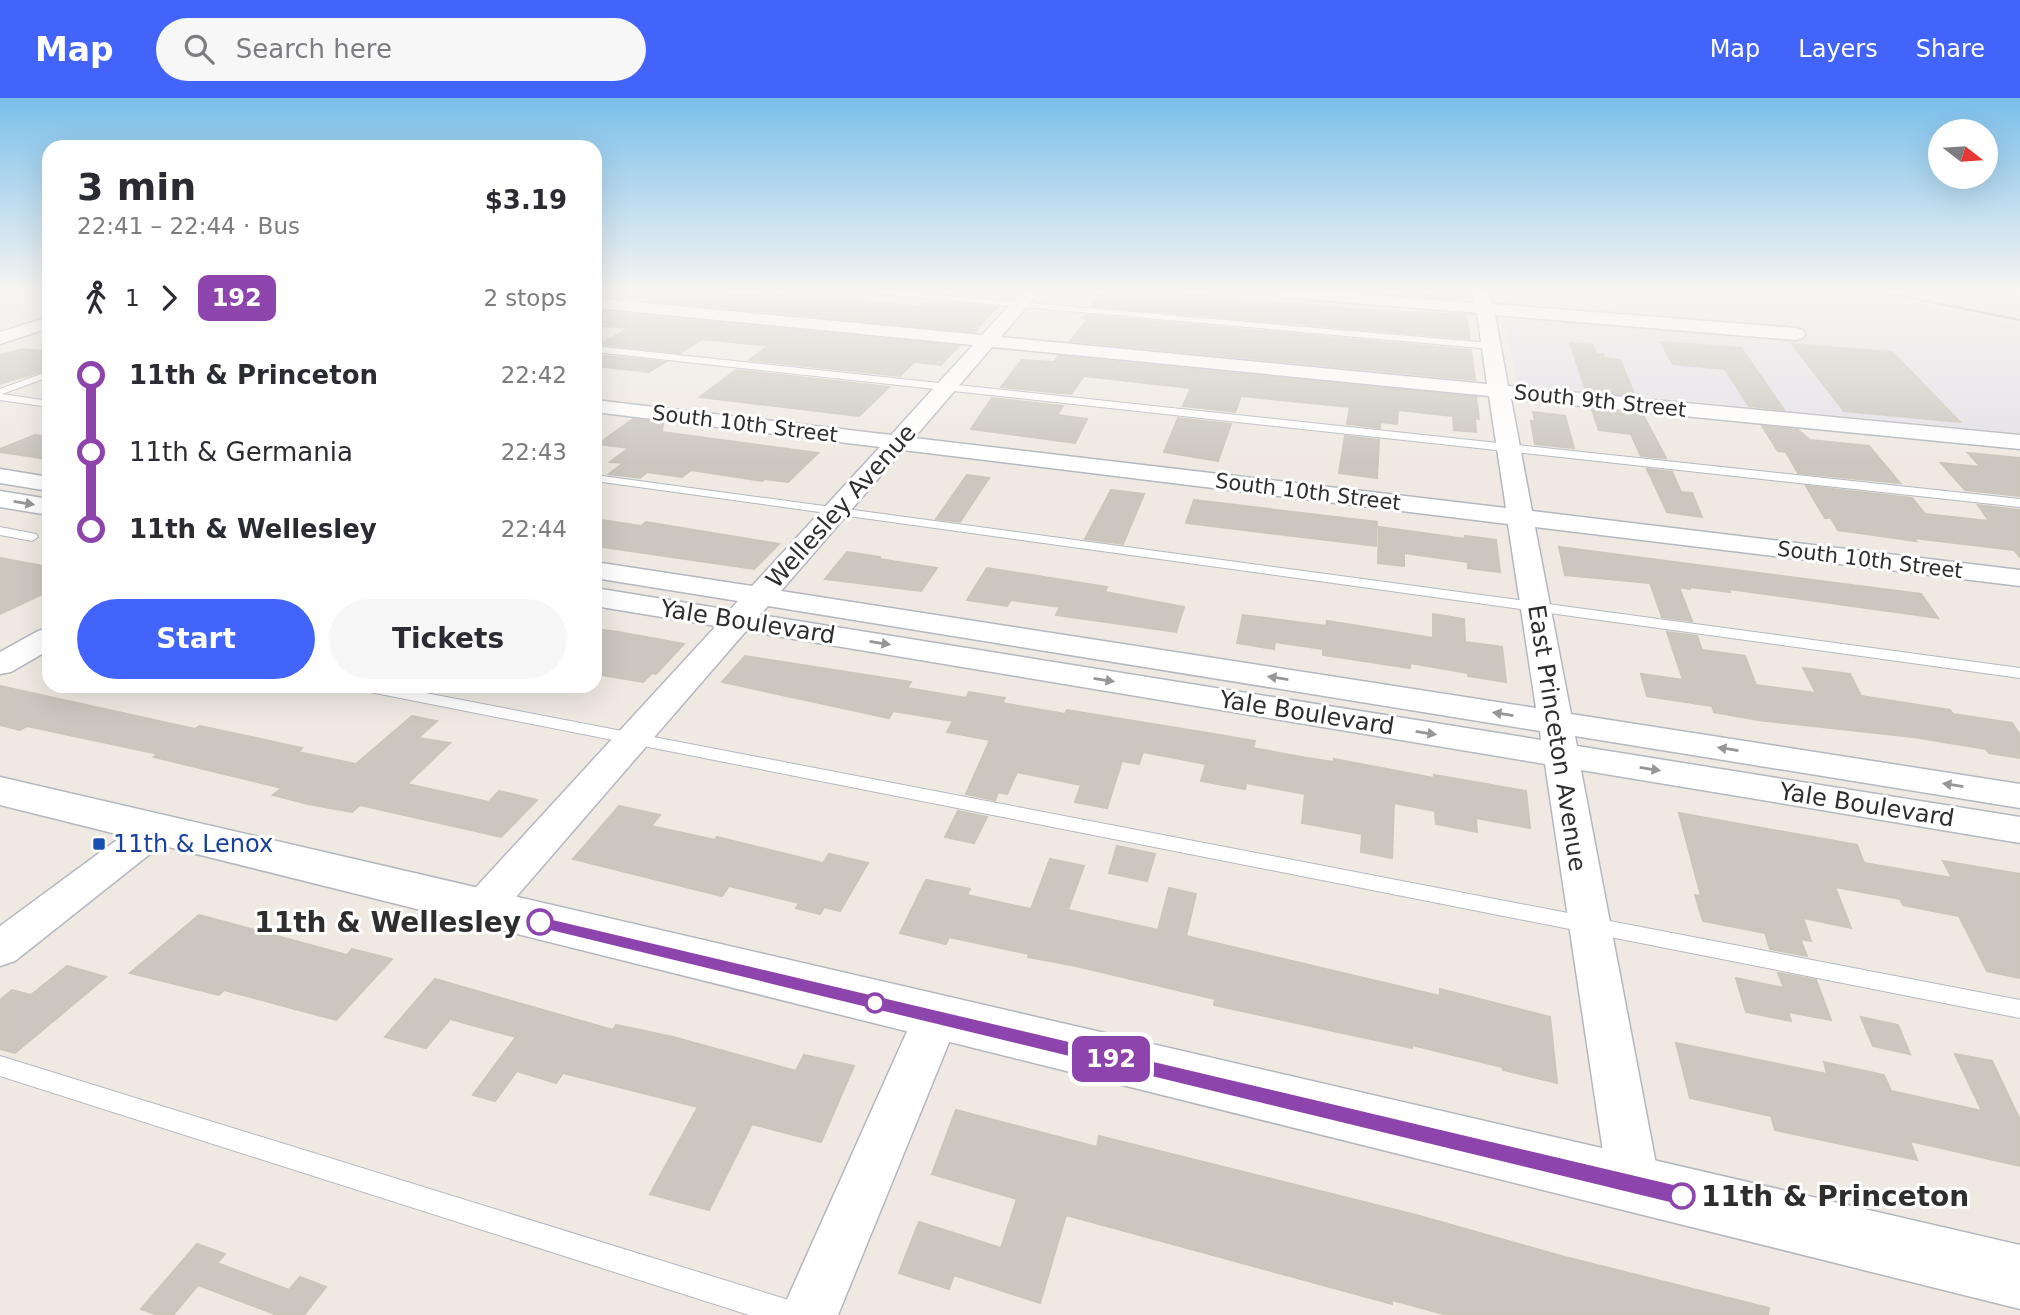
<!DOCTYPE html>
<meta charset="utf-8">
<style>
body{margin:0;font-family:"DejaVu Sans",sans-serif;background:#f7f7f7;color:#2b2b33;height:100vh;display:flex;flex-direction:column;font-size:26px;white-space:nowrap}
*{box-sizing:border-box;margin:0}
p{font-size:23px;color:#7c7c81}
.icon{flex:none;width:38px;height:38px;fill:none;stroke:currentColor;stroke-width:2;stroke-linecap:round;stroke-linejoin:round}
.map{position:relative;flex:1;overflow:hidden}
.sheet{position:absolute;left:42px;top:42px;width:560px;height:553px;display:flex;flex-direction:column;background:#fff;border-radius:21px;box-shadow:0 7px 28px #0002}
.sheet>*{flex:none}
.badge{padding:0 14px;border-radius:10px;font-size:24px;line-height:46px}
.needle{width:46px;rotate:107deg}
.tools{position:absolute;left:1928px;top:21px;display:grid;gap:14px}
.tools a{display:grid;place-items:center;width:70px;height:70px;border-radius:50%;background:#fff;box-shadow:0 7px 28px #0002;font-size:35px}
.map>.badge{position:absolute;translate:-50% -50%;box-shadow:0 0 0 4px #fff}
.legs{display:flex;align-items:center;gap:10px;height:77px;padding:0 35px;font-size:23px}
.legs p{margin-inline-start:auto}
.headline{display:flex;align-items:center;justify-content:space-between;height:119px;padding:0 35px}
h1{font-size:38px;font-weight:700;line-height:52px}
.action{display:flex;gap:14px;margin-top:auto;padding:14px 35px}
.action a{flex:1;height:80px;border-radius:42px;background:#4264fb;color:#fff;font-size:28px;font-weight:700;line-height:80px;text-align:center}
.action a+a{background:#f7f7f7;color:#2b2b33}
ul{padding:0 35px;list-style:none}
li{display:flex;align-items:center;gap:24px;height:77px;font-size:26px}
li i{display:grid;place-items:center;width:10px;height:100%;margin:0 9px;background:currentColor}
li i::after{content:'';width:18px;height:18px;margin:-9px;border:5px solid;border-radius:50%;background:#fff}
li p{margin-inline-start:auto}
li:first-child i{background:linear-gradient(#0000 50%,currentColor 0)}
li:last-child i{background:linear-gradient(currentColor 50%,#0000 0)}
header{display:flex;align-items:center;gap:42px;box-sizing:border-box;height:98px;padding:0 35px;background:#4264fb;color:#fff}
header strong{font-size:33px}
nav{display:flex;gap:38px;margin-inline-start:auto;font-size:24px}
.search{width:490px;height:63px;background:#f7f7f7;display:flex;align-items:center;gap:18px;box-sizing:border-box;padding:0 24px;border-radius:38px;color:#7c7c81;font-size:26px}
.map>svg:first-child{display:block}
</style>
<header>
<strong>Map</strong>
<div class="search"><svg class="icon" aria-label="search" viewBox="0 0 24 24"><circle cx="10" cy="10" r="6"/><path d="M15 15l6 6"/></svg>Search here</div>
<nav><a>Map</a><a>Layers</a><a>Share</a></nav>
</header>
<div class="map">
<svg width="2020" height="1217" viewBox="0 0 2020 1217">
<rect width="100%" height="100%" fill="#efe9e1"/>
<polygon fill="#e3e1e8" points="1505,194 1865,194 2020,226 2020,335 1517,286 1504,219 1800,243 1788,230 1508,206"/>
<g fill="#cbc7bf" stroke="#cbc5ba" stroke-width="2">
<polygon points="595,193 691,193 775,200 787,193 856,193 849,198 864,200 859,203 924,209 930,203 997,209 974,234 595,197"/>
<polygon points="1101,193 1147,193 1364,212 1466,217 1470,241 1091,208"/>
<polygon points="1418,193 1463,193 1464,201 1418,198"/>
<polygon points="595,213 959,248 941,267 914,264 900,278 749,262 768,248 702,241 680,255 601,246 629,230 595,227"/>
<polygon points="1085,217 1471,252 1475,282 1070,243 1089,220 1083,220"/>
<polygon points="1661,244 1741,250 1784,312 1749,308 1725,271 1673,266"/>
<polygon points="1570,245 1593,247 1596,256 1603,256 1604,260 1620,262 1635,298 1586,293"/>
<polygon points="1792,246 1892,254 1960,324 1844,313"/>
<polygon points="22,251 49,254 49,271 0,286 0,257"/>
<polygon points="595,257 665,264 649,274 595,268"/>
<polygon points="1058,258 1476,299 1479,321 1475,320 1476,334 1454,332 1453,318 1398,312 1397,326 1380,324 1380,330 1347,326 1350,309 1251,299 1241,298 1235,314 1183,308 1191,290 1084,278 1071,296 1001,289 1022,262 1054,264"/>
<polygon points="736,272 889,289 859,318 700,299"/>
<polygon points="992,300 1063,308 1057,317 1087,321 1075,345 971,331"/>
<polygon points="1592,312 1643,317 1666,360 1641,358 1631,336 1599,332"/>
<polygon points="1533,314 1565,318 1574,350 1535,346 1531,323 1535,323"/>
<polygon points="1178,320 1231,326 1218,363 1164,354"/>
<polygon points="633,321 663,325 662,334 818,355 788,384 765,381 762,383 691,372 682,379 647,374 640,380 609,376 623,365 610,364 629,350 598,346"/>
<polygon points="1762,328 1798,332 1810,342 1869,348 1900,385 1798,375 1786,354 1778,353"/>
<polygon points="35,337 49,339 49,361 0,354 0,351"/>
<polygon points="1345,338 1379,342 1377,380 1339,375"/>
<polygon points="1968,355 2020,360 2020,398 1965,392 1941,365 1981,369"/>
<polygon points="1647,371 1672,374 1681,394 1692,395 1702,419 1667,414"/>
<polygon points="967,377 989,380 960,424 936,421"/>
<polygon points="1806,388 1912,400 1925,416 1989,423 1978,407 2020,412 2020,459 2014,452 1913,440 1916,443 1838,432 1831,420 1825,420"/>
<polygon points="1111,392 1144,396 1123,446 1085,441"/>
<polygon points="1194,402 1377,424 1376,448 1186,425"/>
<polygon points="595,421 641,428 646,424 779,446 754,471 595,448"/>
<polygon points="1379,429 1466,441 1465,438 1496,442 1500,474 1468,470 1468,464 1404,455 1404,468 1378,465"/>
<polygon points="1559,449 1921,496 1938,520 1729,491 1730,494 1690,489 1690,491 1679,489 1692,523 1662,519 1650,485 1565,477"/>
<polygon points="847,454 880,459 879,461 937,470 921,493 825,481"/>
<polygon points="0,460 49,469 49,493 0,516"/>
<polygon points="987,470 1107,489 1105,494 1184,509 1176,534 1056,517 1060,509 1011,502 1007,508 967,502"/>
<polygon points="1433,516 1464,521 1465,544 1502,549 1506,584 1468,578 1468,575 1410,565 1410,570 1323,557 1323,551 1275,544 1274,551 1237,545 1243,517 1326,528 1327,523 1433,540"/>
<polygon points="595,531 618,534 684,546 656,576 652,575 643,584 595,576"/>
<polygon points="1667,534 1697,538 1702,552 1745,558 1756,587 1816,595 1803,570 1850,576 1861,598 1950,612 1953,616 2012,625 2020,637 2020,660 1989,655 1986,651 1913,639 1758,622 1714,614 1712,608 1647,598 1641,576 1683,582"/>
<polygon points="745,558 911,584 907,590 966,600 969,594 1005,600 1002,605 1065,616 1067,612 1214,636 1255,643 1253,650 1307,660 1334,664 1334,661 1434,680 1434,677 1526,693 1530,730 1476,720 1477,734 1436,726 1435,713 1394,705 1392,760 1361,754 1362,736 1302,725 1305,696 1246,685 1245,691 1201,683 1206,666 1143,654 1139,666 1122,663 1107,710 1075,704 1081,687 1017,674 1007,696 998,694 995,702 966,696 990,642 947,634 953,623 893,613 889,620 722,584"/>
<polygon points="0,588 195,631 200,628 302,650 298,654 356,666 412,618 437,623 418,640 450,645 407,686 489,704 499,693 537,702 501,739 360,707 352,714 308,706 273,697 282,690 154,659 158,656 27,628 20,632 0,627"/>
<polygon points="619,708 660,717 651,728 715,742 717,739 823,765 829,756 868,765 840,813 824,809 820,816 796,810 799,805 729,788 722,798 573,761"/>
<polygon points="958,713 987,719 974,745 945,739"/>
<polygon points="1679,715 1857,747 1864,765 1952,780 1943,763 2020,776 2020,880 1987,873 1959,818 1903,807 1900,801 1835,789 1851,830 1803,820 1811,843 1800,841 1807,858 1770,851 1765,835 1703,823 1695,797 1701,798"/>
<polygon points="1117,748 1155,756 1147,783 1109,775"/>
<polygon points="1050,761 1084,768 1068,812 1158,832 1169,790 1196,796 1186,838 1440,898 1440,891 1550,919 1557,985 1503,972 1502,969 1412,947 1412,950 1214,907 1215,901 1076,868 1028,859 1029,856 949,839 946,846 900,835 926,782 970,791 967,797 1031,811"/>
<polygon points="199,817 347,857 352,851 392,861 336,922 224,892 219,897 130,875"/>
<polygon points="67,868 106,879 15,955 0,951 0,902 12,892 31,897"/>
<polygon points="1778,875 1816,882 1831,922 1788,914 1791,923 1746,914 1736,880 1784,890"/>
<polygon points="435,881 613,932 616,927 673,939 796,973 804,957 854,968 821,1044 752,1026 709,1112 650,1096 698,1009 563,975 556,985 517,973 495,1003 473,997 516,939 450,921 426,950 385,939"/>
<polygon points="1861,919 1898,927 1910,956 1873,948"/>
<polygon points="1676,945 1827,976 1824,964 1884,977 1891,993 1982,1013 1955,956 1992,963 2020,1022 2020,1068 1910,1043 1917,1062 1775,1032 1771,1018 1690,1000"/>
<polygon points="956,1012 1097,1049 1099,1038 1416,1117 1565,1159 1769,1210 1768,1217 1447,1217 1392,1202 1392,1206 1066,1117 1040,1205 954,1177 949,1191 899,1175 919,1124 1001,1150 1017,1101 932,1076"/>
<polygon points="197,1146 225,1156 217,1165 289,1192 300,1179 326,1189 304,1217 277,1217 198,1187 173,1217 158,1217 141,1211"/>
</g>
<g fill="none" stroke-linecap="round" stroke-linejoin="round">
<defs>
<g id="lane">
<polygon points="875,194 901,194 1491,245 1495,248 1491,251 879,196"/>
<polygon points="595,248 2020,401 2020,409 595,254"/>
<polygon points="49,273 49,279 2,296 49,303 49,309 0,302 0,291"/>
<polygon points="595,377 2020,570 2020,580 595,383"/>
<polygon points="0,429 36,436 38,439 32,443 0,437"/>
<polygon points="357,588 389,588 2020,902 2020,920 365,593"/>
<polygon points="0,958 792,1203 802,1207 806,1217 749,1217 0,978"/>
</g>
<g id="street">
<path d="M 1022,194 L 1039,194 L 1001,239 L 1487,286 L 1477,215 L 1281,199 L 1273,194 L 1338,194 L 1475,205 L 1474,194 L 1490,194 L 1493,206 L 1796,230 L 1803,232 L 1805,236 L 1803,240 L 1796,242 L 1495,217 L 1508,288 L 2020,337 L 2020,351 L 1511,301 L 1532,413 L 2020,472 L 2020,488 L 1535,429 L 1571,616 L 2020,686 L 2020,710 L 1575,638 L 1577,648 L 2020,719 L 2020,745 L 1581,672 L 1660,1087 L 1652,1104 L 1634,1112 L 1616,1104 L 1608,1087 L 1545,666 L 746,533 L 497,821 L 482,825 L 467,821 L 461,810 L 467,799 L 716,528 L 595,508 L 595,490 L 730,512 L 738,503 L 595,480 L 595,464 L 752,488 L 880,349 L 595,314 L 595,302 L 891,337 L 973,247 L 595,210 L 595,200 L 982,237 ZM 992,249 L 1489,298 L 1506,410 L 914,340 ZM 903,352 L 1508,426 L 1536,610 L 781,493 ZM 768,508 L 1540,633 L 1541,642 L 760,517 Z"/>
<polygon points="49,219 49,230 0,246 0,234"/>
<polygon points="0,371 49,379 49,393 0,385"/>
<polygon points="0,393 49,401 49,417 0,409"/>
<polygon points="49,530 49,552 11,574 0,576 0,554 38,533"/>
<polygon points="157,718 170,722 176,731 170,740 15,863 0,868 0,828 144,722"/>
<polygon points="936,901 952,907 959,920 838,1217 780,1217 913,920 920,907"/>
</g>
<polygon id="secondary" points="0,679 2020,1147 2020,1211 0,707"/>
</defs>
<use href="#lane" stroke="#b4b7c1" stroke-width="2"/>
<use href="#street" stroke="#b4b7c1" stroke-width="3"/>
<use href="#secondary" stroke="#b4b7c1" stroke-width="3"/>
<use href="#lane" fill="#fff" fill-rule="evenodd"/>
<use href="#street" fill="#fff" fill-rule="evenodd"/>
<use href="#secondary" fill="#fff" fill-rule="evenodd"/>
<polyline stroke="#a3a6b8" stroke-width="2.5" points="1881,194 2020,222"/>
</g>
<defs><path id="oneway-solid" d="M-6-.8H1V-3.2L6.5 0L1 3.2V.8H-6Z" transform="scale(1.75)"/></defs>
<g fill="#969696">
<use href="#oneway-solid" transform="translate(24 405) rotate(9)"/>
<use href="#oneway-solid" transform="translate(880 545) rotate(9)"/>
<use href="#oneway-solid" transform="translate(1278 580) rotate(-171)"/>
<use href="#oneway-solid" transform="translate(1104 582) rotate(9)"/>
<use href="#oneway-solid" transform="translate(1503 616) rotate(-171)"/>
<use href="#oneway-solid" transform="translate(1426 635) rotate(9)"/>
<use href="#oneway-solid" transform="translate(1728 651) rotate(-171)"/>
<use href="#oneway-solid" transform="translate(1650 671) rotate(9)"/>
<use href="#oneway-solid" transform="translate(1953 687) rotate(-171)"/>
</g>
<linearGradient id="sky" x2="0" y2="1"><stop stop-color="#7abfeb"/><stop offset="0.53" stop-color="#f8f5f2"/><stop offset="1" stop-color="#f8f5f2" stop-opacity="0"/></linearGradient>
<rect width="2020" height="364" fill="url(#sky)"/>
<polygon fill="#8e44ad" stroke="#fff" stroke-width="2" points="540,818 1682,1088 1689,1091 1692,1098 1689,1105 1682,1108 534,829 531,824 534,819"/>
<rect fill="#1a4fb4" stroke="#fff" stroke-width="2.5" x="92" y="739" width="14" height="14" rx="3.5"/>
<g fill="#fff" stroke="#8e44ad" stroke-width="3.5">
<circle cx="540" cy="824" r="12"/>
<circle cx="875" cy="905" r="9"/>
<circle cx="1682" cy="1098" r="12"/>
</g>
<g text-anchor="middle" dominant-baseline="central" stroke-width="6" stroke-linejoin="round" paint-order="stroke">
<g font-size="21" fill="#2e2e2e" stroke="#fff">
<text transform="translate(1600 303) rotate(6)">South 9th Street</text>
<text transform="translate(745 326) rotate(7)">South 10th Street</text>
<text transform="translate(1308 394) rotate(7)">South 10th Street</text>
<text transform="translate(1870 462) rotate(7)">South 10th Street</text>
</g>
<g font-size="24" fill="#2e2e2e" stroke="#fff">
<text transform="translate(841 408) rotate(-48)">Wellesley Avenue</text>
<text transform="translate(748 524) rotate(9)">Yale Boulevard</text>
<text transform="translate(1307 615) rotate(9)">Yale Boulevard</text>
<text transform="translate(1557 640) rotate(81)">East Princeton Avenue</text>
<text transform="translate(1867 707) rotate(9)">Yale Boulevard</text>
</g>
<g font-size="24" fill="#164399" stroke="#fff" text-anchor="start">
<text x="113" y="746">11th &amp; Lenox</text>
</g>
<g font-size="28" font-weight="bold" fill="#2e2e2e" stroke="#fff" text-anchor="end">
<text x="521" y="824">11th &amp; Wellesley</text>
<text x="1701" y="1098" text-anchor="start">11th &amp; Princeton</text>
</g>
</g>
</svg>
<div class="tools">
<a><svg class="needle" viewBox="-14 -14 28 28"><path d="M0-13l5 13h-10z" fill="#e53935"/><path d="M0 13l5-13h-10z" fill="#7c7c81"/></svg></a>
</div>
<b class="badge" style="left:1111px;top:961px;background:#8e44ad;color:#fff">192</b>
<section class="sheet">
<div class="headline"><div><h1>3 min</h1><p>22:41 – 22:44 · Bus</p></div><b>$3.19</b></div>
<div class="legs"><svg class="icon" aria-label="walk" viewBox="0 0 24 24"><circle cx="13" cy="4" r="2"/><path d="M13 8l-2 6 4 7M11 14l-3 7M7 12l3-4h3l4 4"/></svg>1<svg class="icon" aria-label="forward" viewBox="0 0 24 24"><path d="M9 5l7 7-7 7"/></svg><b class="badge" style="background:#8e44ad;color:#fff">192</b><p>2 stops</p></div>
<ul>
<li><i style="color:#8e44ad"></i><b>11th &amp; Princeton</b><p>22:42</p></li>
<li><i style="color:#8e44ad"></i><span>11th &amp; Germania</span><p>22:43</p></li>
<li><i style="color:#8e44ad"></i><b>11th &amp; Wellesley</b><p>22:44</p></li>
</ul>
<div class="action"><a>Start</a><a>Tickets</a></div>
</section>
</div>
